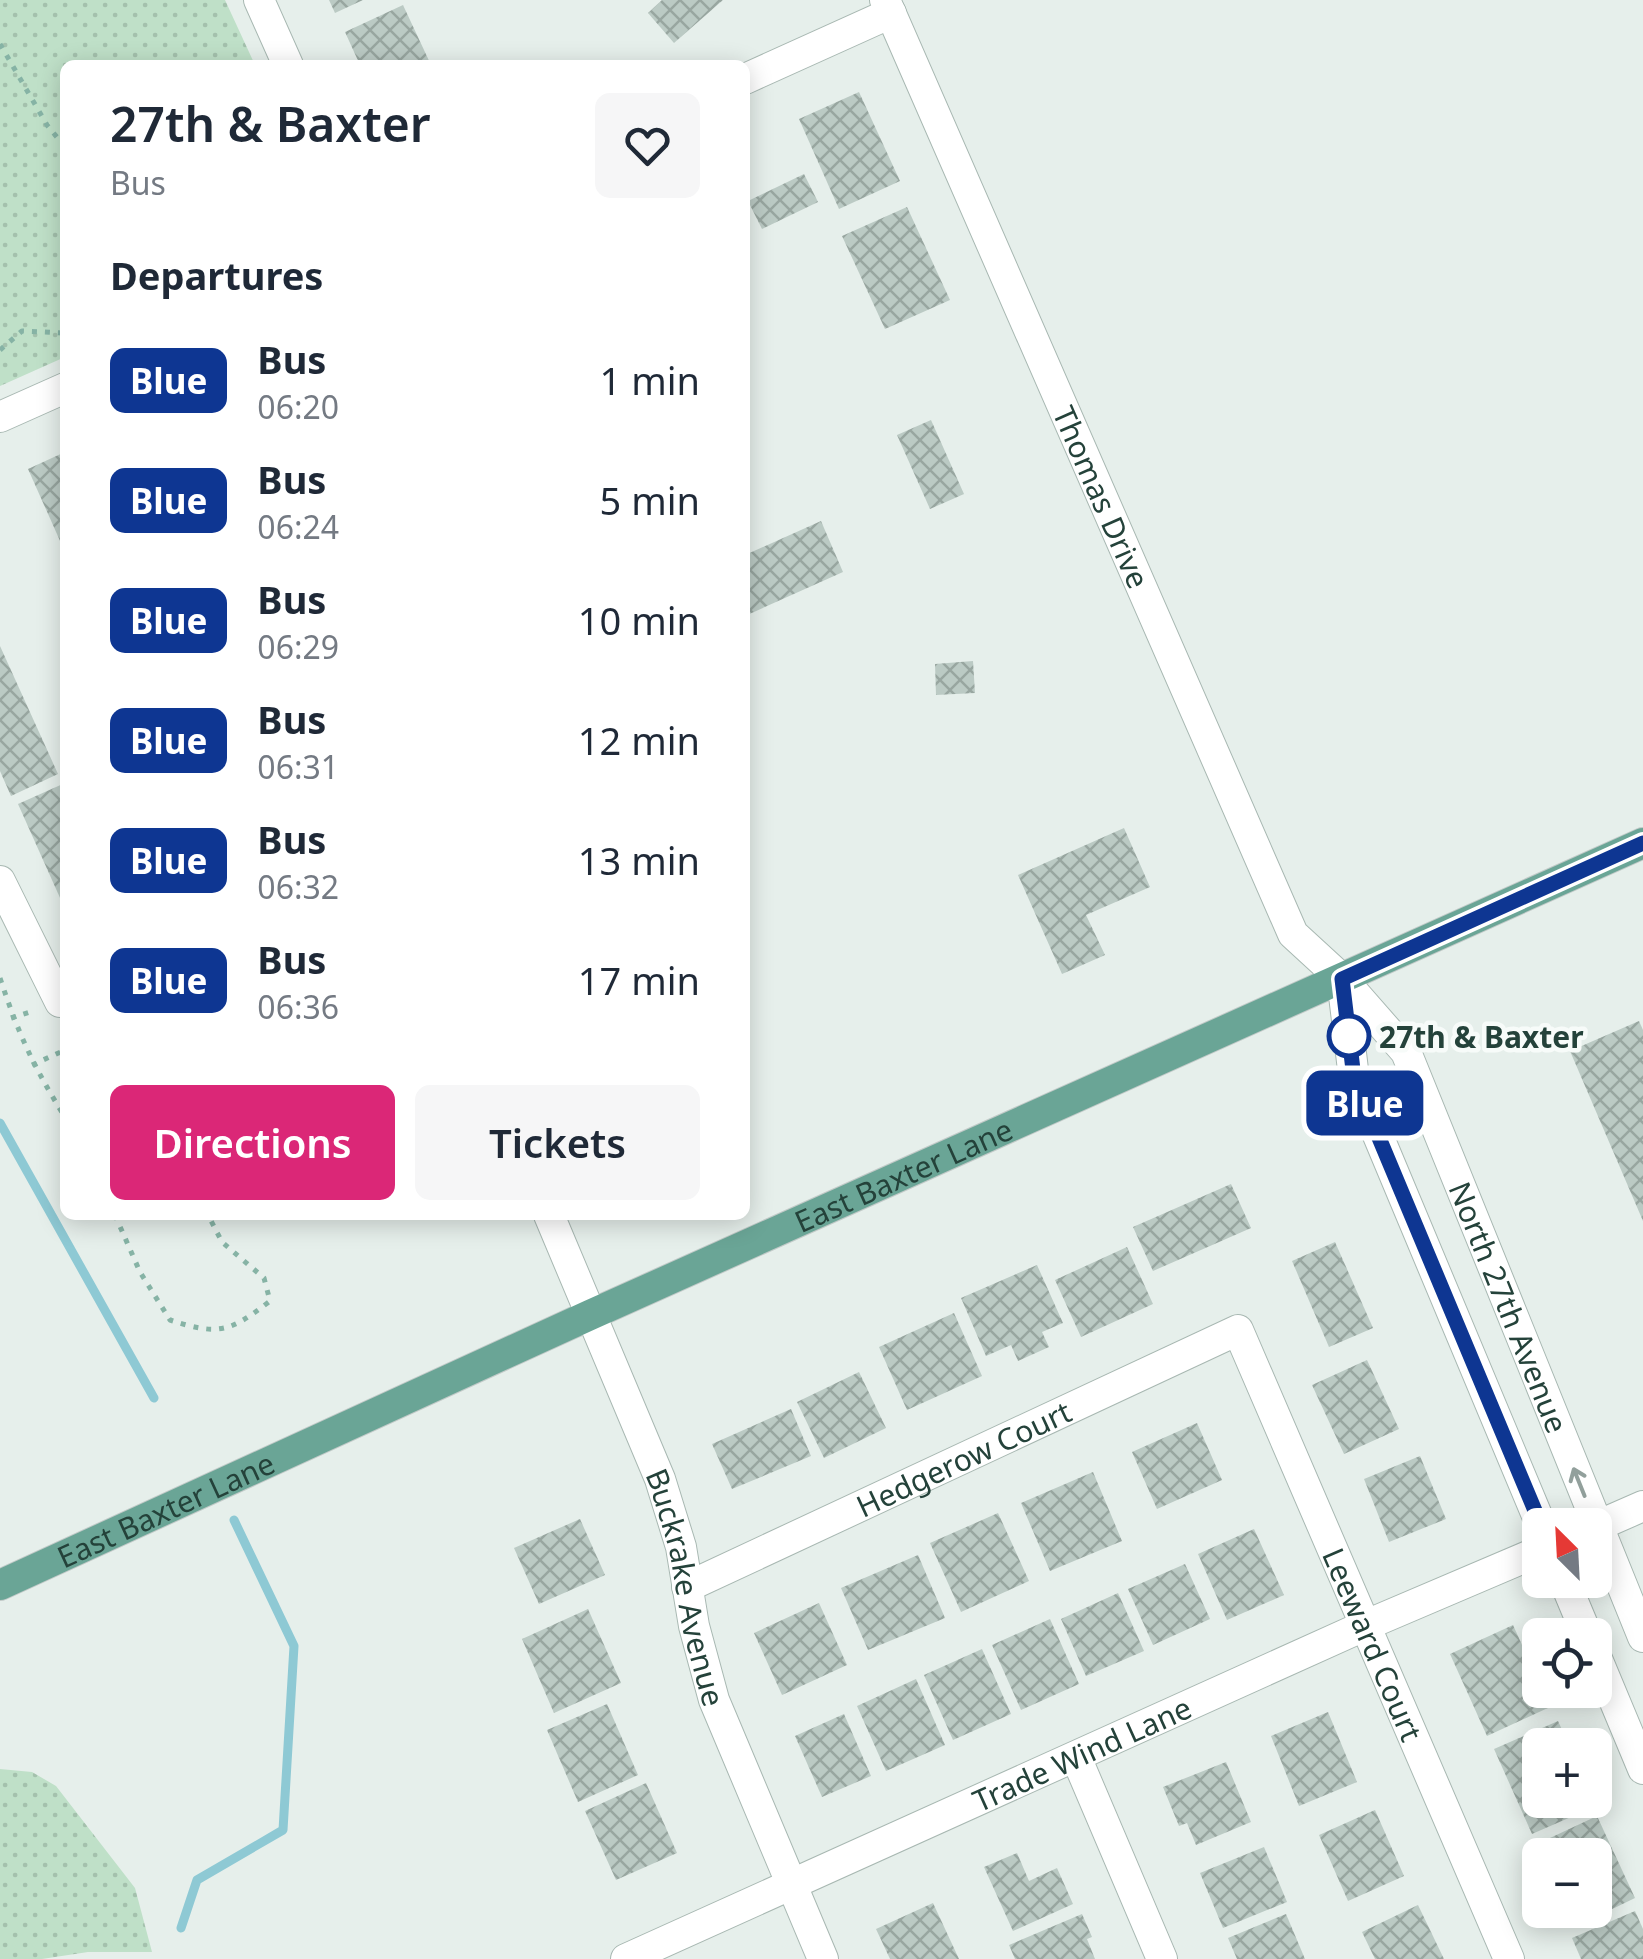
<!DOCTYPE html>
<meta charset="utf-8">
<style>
body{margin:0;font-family:"Noto Sans",sans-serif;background:#f6f6f7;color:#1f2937;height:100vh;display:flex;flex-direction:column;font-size:38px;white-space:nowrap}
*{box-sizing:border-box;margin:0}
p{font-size:32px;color:#747a83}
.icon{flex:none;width:55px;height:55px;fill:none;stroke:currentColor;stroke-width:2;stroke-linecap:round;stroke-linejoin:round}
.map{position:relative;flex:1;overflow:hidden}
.side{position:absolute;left:60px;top:60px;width:690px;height:1160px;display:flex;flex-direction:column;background:#fff;border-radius:15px;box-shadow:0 5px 25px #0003}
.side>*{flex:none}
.badge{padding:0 20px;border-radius:15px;font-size:35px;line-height:65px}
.needle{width:65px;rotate:336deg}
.fabs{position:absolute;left:1522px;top:1508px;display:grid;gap:20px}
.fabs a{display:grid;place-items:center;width:90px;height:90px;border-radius:15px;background:#fff;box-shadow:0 5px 25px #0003;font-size:50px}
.map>.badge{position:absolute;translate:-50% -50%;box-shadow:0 0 0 5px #fff}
h2{padding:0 50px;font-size:38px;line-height:90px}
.round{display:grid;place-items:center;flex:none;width:105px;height:105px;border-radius:15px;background:#f6f6f7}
.overview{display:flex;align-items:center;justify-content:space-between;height:170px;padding:0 50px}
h1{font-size:48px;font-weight:600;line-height:75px}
.action{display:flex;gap:20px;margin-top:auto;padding:20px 50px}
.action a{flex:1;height:115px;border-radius:15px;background:#db2777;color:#fff;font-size:40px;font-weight:600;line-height:115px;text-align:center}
.action a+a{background:#f6f6f7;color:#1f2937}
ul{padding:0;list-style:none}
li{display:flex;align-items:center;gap:30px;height:120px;padding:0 50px}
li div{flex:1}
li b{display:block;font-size:38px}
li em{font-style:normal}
li .badge{min-width:110px;font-weight:700;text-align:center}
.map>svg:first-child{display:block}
</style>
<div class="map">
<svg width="1643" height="1959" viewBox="0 0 1643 1959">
<defs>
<pattern id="grass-dots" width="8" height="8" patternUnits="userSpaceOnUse" patternTransform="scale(2.5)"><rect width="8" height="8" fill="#bfe0c8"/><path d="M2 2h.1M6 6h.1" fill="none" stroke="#a4c1ad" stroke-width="1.8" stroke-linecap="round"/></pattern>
<pattern id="building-cross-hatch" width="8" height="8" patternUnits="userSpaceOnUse" patternTransform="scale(2.5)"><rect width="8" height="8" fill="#bbcac4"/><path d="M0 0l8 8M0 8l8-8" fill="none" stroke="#98a6a0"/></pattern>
</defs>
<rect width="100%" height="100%" fill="#e6efeb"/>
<g fill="url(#grass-dots)">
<polygon points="0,0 225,0 255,65 65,65 65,357 0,386"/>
<polygon points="0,1769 32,1772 56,1786 135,1888 152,1952 88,1952 42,1959 0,1959"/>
</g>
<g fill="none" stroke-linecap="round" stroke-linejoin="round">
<g stroke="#8ec9d4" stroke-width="9">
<polyline points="0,1123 154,1398"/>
<polyline points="181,1928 197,1880 283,1830 294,1646 234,1520"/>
</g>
</g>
<g fill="url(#building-cross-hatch)">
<polygon points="329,0 363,0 335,13"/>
<polygon points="662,0 723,0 674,43 648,13"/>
<polygon points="403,5 431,65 360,65 345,32"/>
<polygon points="859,92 900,181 839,209 799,119"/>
<polygon points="804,174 818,202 762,229 748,201"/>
<polygon points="907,207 950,300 885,329 842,236"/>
<polygon points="931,420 964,494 930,509 897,435"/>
<polygon points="65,452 65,552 28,469"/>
<polygon points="821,521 843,572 745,616 745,555"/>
<polygon points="0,646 58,774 11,796 0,771"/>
<polygon points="973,661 975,693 936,695 935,664"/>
<polygon points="65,783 65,909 18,804"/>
<polygon points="1124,828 1150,887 1086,915 1105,955 1062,974 1018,875"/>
<polygon points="1639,1021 1643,1030 1643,1221 1570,1051"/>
<polygon points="1231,1184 1251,1228 1153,1271 1133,1227"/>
<polygon points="1335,1242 1373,1328 1329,1347 1292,1261"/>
<polygon points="1127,1247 1153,1304 1081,1337 1055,1280"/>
<polygon points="1037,1265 1063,1323 1042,1332 1049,1347 1018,1361 1011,1345 986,1356 961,1298"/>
<polygon points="954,1313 982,1376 907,1410 879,1347"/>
<polygon points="1367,1360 1399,1429 1344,1454 1312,1385"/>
<polygon points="859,1372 886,1428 824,1458 797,1402"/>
<polygon points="791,1409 811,1456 732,1489 712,1444"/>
<polygon points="1197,1423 1222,1480 1157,1509 1132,1452"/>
<polygon points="1420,1456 1446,1519 1389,1542 1364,1479"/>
<polygon points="1093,1472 1122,1541 1050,1571 1021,1503"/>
<polygon points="998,1513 1029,1581 961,1612 930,1543"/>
<polygon points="580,1519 605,1575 539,1604 514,1548"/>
<polygon points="1254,1529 1284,1595 1227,1620 1198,1554"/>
<polygon points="918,1555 945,1618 868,1650 841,1588"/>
<polygon points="1185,1564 1210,1619 1153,1645 1128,1589"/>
<polygon points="1118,1593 1144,1651 1086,1676 1061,1619"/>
<polygon points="819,1603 847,1665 782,1695 754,1633"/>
<polygon points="588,1609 621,1683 554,1713 522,1639"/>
<polygon points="1050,1619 1079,1684 1021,1710 992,1645"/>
<polygon points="1513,1625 1550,1707 1487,1736 1450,1654"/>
<polygon points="982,1649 1011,1714 953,1740 924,1675"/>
<polygon points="916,1679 945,1745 886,1771 857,1706"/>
<polygon points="607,1704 638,1775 578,1802 547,1730"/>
<polygon points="1328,1712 1357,1782 1299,1806 1271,1736"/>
<polygon points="844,1714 871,1776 822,1797 795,1736"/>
<polygon points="1558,1721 1569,1745 1540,1745 1540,1800 1593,1800 1596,1806 1532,1834 1494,1749"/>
<polygon points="1226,1762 1251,1822 1196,1845 1187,1823 1179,1826 1163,1787"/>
<polygon points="646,1783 677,1853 616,1880 585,1811"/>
<polygon points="1375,1810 1404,1876 1348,1901 1319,1835"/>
<polygon points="1597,1816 1635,1898 1573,1928 1565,1910 1595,1910 1595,1855 1539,1855 1535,1845"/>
<polygon points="1264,1847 1287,1902 1223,1928 1200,1873"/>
<polygon points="1017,1853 1029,1881 1057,1868 1073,1904 1013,1931 984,1867"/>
<polygon points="933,1903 959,1959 890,1959 876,1929"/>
<polygon points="1418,1905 1444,1959 1375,1959 1362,1932"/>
<polygon points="1635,1911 1643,1929 1643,1959 1581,1959 1572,1938"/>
<polygon points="1082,1914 1092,1937 1087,1939 1095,1959 1015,1959 1009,1945"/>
<polygon points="1286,1914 1305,1959 1237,1959 1228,1938"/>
</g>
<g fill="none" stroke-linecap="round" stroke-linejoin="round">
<defs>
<g id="minor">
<polyline points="259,0 288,65"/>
<path id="s1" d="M 885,0 L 1293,934 L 1342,979 L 1406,1052 L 1643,1637"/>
<polyline points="745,79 891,13"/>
<polyline points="0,417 65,388"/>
<polyline points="0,881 60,1002 65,1000"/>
<polyline points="1342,979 1354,1078 1541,1525"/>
<path id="s2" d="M 549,1215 L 660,1479 L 681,1547 L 694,1626 L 714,1700 L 823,1959"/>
<polyline points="1595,1527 1643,1506"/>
<polyline points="1564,1580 1587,1635"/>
<path id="s3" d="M 687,1587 L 1238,1330 L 1509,1959"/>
<polyline points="1595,1654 1643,1769"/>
<polyline points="1076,1757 1162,1959"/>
<path id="s4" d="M 626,1959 L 1364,1626 L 1540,1551"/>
</g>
<g id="major">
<path id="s5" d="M 0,1585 L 590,1315 L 1643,843"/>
</g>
</defs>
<use href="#minor" stroke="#a8b8b2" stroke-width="32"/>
<use href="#major" stroke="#c2cac8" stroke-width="32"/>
<g stroke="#86b3a5" stroke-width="5" stroke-dasharray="5 8" stroke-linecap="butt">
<polyline points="0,44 47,125 65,147"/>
<polyline points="0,350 22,331 65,333"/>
<path d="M 0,978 C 18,1033 34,1068 65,1117"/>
<polyline points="11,1018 33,1011"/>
<polyline points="32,1065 65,1050"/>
<path d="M 115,1215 L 140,1272 L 170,1320 C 219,1336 230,1332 270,1301 L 264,1278 L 222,1242 L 208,1215"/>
</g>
<use href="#minor" stroke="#fff" stroke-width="30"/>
<use href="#major" stroke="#6aa596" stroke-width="30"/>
</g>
<defs><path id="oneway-shaft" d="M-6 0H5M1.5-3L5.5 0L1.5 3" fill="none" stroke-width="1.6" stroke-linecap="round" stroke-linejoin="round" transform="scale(2.5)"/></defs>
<use stroke="#92a09c" href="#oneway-shaft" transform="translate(1579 1482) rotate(-112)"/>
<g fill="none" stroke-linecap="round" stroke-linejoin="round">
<defs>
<polyline id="line" points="1541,1525 1354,1078 1342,979 1643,843"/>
</defs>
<use href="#line" stroke="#fff" stroke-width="22"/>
<use href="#line" stroke="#0e3692" stroke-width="15"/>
</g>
<circle fill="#fff" stroke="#0e3692" stroke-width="5" cx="1349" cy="1036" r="20"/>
<g text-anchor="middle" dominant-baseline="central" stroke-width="9" stroke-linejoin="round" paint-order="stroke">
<g font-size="30" fill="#24423a" stroke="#f7fbf9">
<text stroke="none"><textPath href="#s1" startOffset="542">Thomas Drive</textPath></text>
<text stroke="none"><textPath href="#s5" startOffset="992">East Baxter Lane</textPath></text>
<text stroke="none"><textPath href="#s1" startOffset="1458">North 27th Avenue</textPath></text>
<text stroke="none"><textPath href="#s3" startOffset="305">Hedgerow Court</textPath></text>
<text stroke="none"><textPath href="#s5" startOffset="182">East Baxter Lane</textPath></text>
<text stroke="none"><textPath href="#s2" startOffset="398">Buckrake Avenue</textPath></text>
<text stroke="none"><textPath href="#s3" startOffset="950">Leeward Court</textPath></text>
<text stroke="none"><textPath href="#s4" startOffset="500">Trade Wind Lane</textPath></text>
</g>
<g font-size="30" font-weight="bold" fill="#24423a" stroke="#f7fbf9" text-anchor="start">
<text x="1379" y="1036">27th &amp; Baxter</text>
</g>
</g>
</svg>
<div class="fabs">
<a><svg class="needle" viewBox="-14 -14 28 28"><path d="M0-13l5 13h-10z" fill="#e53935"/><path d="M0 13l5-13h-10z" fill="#747a83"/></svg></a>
<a><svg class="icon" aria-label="locate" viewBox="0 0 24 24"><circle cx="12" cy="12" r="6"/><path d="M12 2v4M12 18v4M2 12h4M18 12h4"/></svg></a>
<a>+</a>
<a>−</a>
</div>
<b class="badge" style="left:1365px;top:1103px;background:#0e3692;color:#fff">Blue</b>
<section class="side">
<div class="overview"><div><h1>27th &amp; Baxter</h1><p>Bus</p></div><a class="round"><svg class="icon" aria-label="heart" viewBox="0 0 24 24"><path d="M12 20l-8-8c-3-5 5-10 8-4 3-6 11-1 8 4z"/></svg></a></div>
<h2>Departures</h2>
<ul>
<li><span class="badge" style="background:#0e3692;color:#fff">Blue</span><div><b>Bus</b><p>06:20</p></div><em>1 min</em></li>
<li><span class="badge" style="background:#0e3692;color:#fff">Blue</span><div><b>Bus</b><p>06:24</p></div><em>5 min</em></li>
<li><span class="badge" style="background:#0e3692;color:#fff">Blue</span><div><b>Bus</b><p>06:29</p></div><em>10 min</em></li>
<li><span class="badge" style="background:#0e3692;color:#fff">Blue</span><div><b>Bus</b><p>06:31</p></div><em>12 min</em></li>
<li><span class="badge" style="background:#0e3692;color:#fff">Blue</span><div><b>Bus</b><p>06:32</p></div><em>13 min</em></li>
<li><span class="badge" style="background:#0e3692;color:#fff">Blue</span><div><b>Bus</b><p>06:36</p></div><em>17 min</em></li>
</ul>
<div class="action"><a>Directions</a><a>Tickets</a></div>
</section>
</div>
